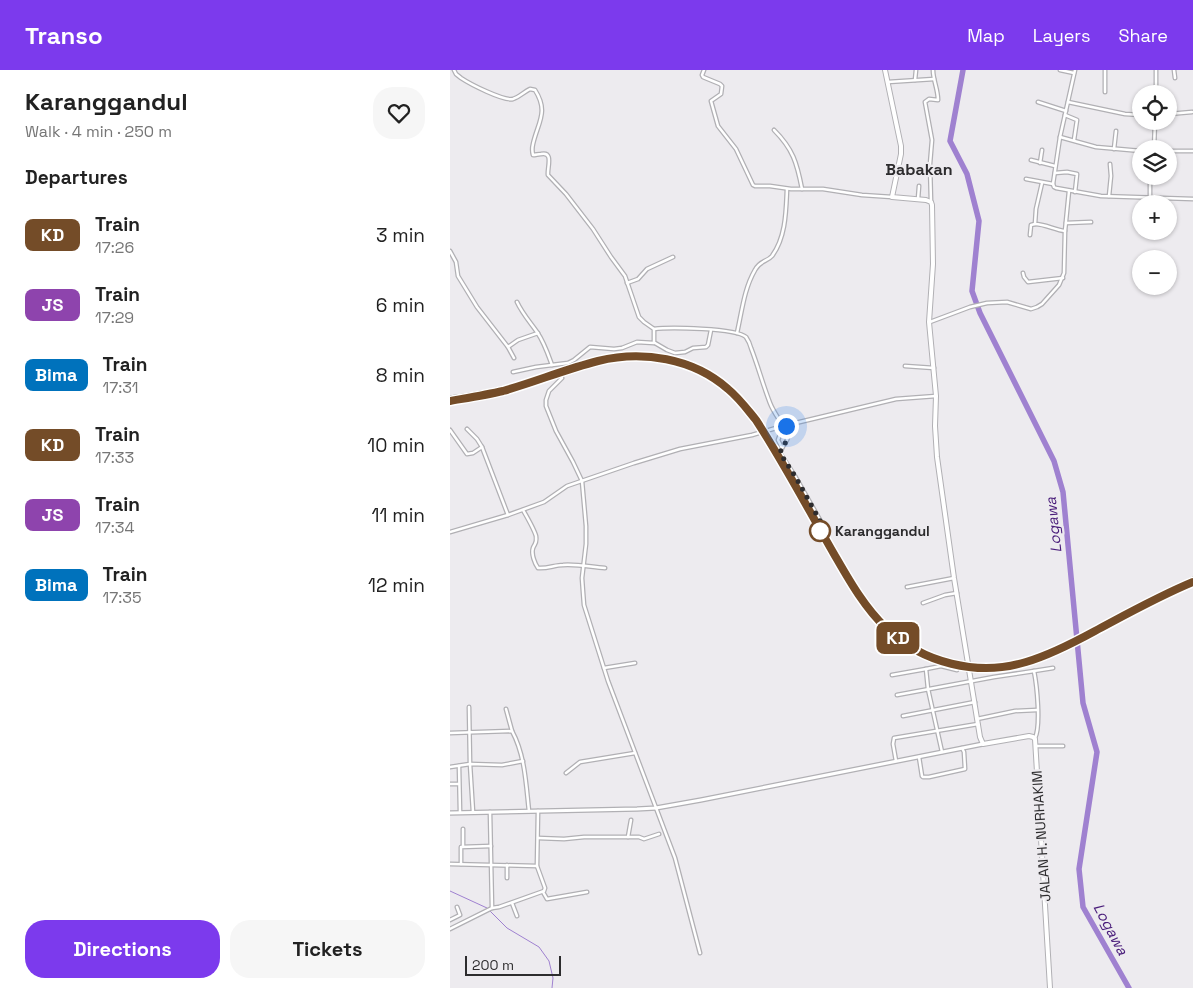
<!DOCTYPE html>
<meta charset="utf-8">
<style>
body{margin:0;font-family:"Space Grotesk",sans-serif;background:#f6f6f6;color:#222;height:100vh;display:flex;flex-direction:column;font-size:19px;white-space:nowrap}
*{box-sizing:border-box;margin:0}
p{font-size:16px;color:#767676}
.icon{flex:none;width:28px;height:28px;fill:none;stroke:currentColor;stroke-width:2;stroke-linecap:round;stroke-linejoin:round}
.map{position:relative;flex:1;overflow:hidden}
.sheet{display:flex;flex-direction:column;background:#fff;width:450px}
.sheet>*{flex:none}
.badge{padding:0 10px;border-radius:8px;font-size:18px;line-height:32px}
.buttons{position:absolute;left:682px;top:15px;display:grid;gap:10px}
.buttons a{display:grid;place-items:center;width:45px;height:45px;border-radius:50%;background:#fff;box-shadow:0 1px 4px #0004;font-size:25px}
.scale{position:absolute;left:15px;bottom:12px;width:96px;box-sizing:border-box;padding-left:5px;border:2px solid #2d2c2e;border-top:0;font-size:14px;line-height:18px;white-space:nowrap;color:#2d2c2e;-webkit-text-stroke:4px #edebef;paint-order:stroke}
.you{position:absolute;width:25px;height:25px;margin:-12px;border:4px solid #fff;border-radius:50%;background:#1a73e8;box-shadow:0 0 0 8px #1a73e833}
.map>.badge{position:absolute;translate:-50% -50%;box-shadow:0 0 0 2px #fff}
h2{padding:0 25px;font-size:19px;line-height:45px}
.round{display:grid;place-items:center;flex:none;width:52px;height:52px;border-radius:20px;background:#f6f6f6}
.summary{display:flex;align-items:center;justify-content:space-between;height:85px;padding:0 25px}
h1{font-size:24px;font-weight:800;line-height:38px}
.button{display:flex;gap:10px;margin-top:auto;padding:10px 25px}
.button a{flex:1;height:58px;border-radius:20px;background:#7c3aed;color:#fff;font-size:20px;font-weight:800;line-height:58px;text-align:center}
.button a+a{background:#f6f6f6;color:#222}
ul{padding:0;list-style:none}
li{display:flex;align-items:center;gap:15px;height:70px;padding:0 25px}
li div{flex:1}
li b{display:block;font-size:19px}
li em{font-style:normal}
li .badge{min-width:55px;font-weight:700;text-align:center}
header{display:flex;align-items:center;gap:30px;box-sizing:border-box;height:70px;padding:0 25px;background:#7c3aed;color:#fff}
header strong{font-size:24px}
nav{display:flex;gap:28px;margin-inline-start:auto;font-size:18px}
main{display:flex;flex:1;min-height:0}
.map>svg:first-child{display:block}
</style>
<header>
<strong>Transo</strong>
<nav><a>Map</a><a>Layers</a><a>Share</a></nav>
</header>
<main>
<section class="sheet">
<div class="summary"><div><h1>Karanggandul</h1><p>Walk · 4 min · 250 m</p></div><a class="round"><svg class="icon" aria-label="heart" viewBox="0 0 24 24"><path d="M12 20l-8-8c-3-5 5-10 8-4 3-6 11-1 8 4z"/></svg></a></div>
<h2>Departures</h2>
<ul>
<li><span class="badge" style="background:#744c28;color:#fff">KD</span><div><b>Train</b><p>17:26</p></div><em>3 min</em></li>
<li><span class="badge" style="background:#8e44ad;color:#fff">JS</span><div><b>Train</b><p>17:29</p></div><em>6 min</em></li>
<li><span class="badge" style="background:#0072bc;color:#fff">Bima</span><div><b>Train</b><p>17:31</p></div><em>8 min</em></li>
<li><span class="badge" style="background:#744c28;color:#fff">KD</span><div><b>Train</b><p>17:33</p></div><em>10 min</em></li>
<li><span class="badge" style="background:#8e44ad;color:#fff">JS</span><div><b>Train</b><p>17:34</p></div><em>11 min</em></li>
<li><span class="badge" style="background:#0072bc;color:#fff">Bima</span><div><b>Train</b><p>17:35</p></div><em>12 min</em></li>
</ul>
<div class="button"><a>Directions</a><a>Tickets</a></div>
</section>
<div class="map">
<svg width="743" height="918" viewBox="0 0 743 918">
<rect width="100%" height="100%" fill="#edebef"/>
<g fill="none" stroke-linecap="round" stroke-linejoin="round">
<polyline stroke="#9f81d0" stroke-width="1" points="0,821 37,838 57,858 89,877 99,891 103,908 102,918"/>
<polyline stroke="#9f81d0" stroke-width="5.5" points="513,0 500,71 517,104 529,151 522,221 530,243 604,391 613,422 633,633 647,682 629,799 633,837 679,918"/>
<defs>
<g id="minor">
<path d="M 4,0 L 6,4 L 11,8 C 20,14 53,31 63,29 C 69,27 74,22 80,19 L 85,20 C 99,42 88,52 83,74 C 82,78 82,81 83,85 C 86,85 88,84 91,84 C 104,81 97,98 98,105 L 116,124 L 143,159 L 161,187 L 175,206 L 189,247 L 194,252 L 204,259 L 204,273 L 187,272 L 172,278 L 164,279 L 140,277 L 124,290 L 118,293 L 86,297 L 63,302"/>
<polyline points="254,0 252,5 253,7 270,14 272,16 271,24 261,31 268,56 286,79 303,115 305,116 320,116 341,119 373,119 412,125 442,127"/>
<polyline points="610,0 624,3"/>
<polyline points="625,0 610,67 603,114 604,117 606,118 651,126 743,129"/>
<polyline points="655,0 655,22"/>
<polyline points="724,0 725,8"/>
<polyline points="465,10 466,0"/>
<polyline points="438,12 484,9"/>
<polyline points="706,24 706,0"/>
<polyline points="588,32 616,41"/>
<polyline points="618,32 675,44 691,45"/>
<polyline points="719,44 742,42"/>
<polyline points="615,45 627,50 624,70"/>
<path d="M 324,60 C 343,79 347,93 352,119"/>
<polyline points="610,67 646,77 691,81"/>
<polyline points="664,79 666,61"/>
<polyline points="704,79 705,51"/>
<polyline points="719,81 743,81"/>
<polyline points="581,90 605,96"/>
<polyline points="590,93 592,80"/>
<polyline points="605,103 617,102 627,104 625,122"/>
<polyline points="576,109 603,114"/>
<path d="M 592,113 L 586,139 L 585,154 C 595,154 605,160 615,161"/>
<polyline points="659,126 661,106 660,94"/>
<polyline points="700,127 700,106"/>
<polyline points="468,129 469,116"/>
<path d="M 481,132 L 480,94 L 482,70 L 475,32 L 479,29 L 488,30 C 488,19 483,10 483,0"/>
<polyline points="616,153 641,152"/>
<polyline points="580,165 581,155 585,154"/>
<polyline points="0,181 6,192 8,206 27,237 58,277 68,270 88,263"/>
<polyline points="573,203 574,207 578,212 613,208"/>
<polyline points="177,213 188,209 197,199 223,187"/>
<path d="M 67,232 C 72,243 80,252 87,262 C 94,272 98,284 102,295"/>
<polyline points="480,252 520,237 537,233 557,232 581,239 587,237 592,234 609,215 614,203 615,161 619,121"/>
<path d="M 204,259 C 219,257 286,258 296,267 C 298,270 300,274 301,278 C 308,296 313,315 320,333 C 323,341 329,349 333,356"/>
<path d="M 287,263 C 292,241 294,219 305,200 C 310,190 317,192 322,186 C 336,167 336,141 337,119"/>
<polyline points="205,273 217,280 225,283 235,282 243,278 256,277 258,275 261,260"/>
<polyline points="58,277 64,288"/>
<polyline points="455,296 484,298"/>
<polyline points="112,308 99,321 96,330 96,336 106,361 123,392 132,411 136,456 136,474 132,508 133,522 134,535 158,611 225,788 250,883"/>
<path d="M 336,356 C 342,372 334,370 330,383 L 345,406 L 378,464"/>
<polyline points="331,357 331,362 328,370 332,378"/>
<polyline points="17,359 27,369 32,377 58,445"/>
<polyline points="0,360 17,384 23,383 32,377"/>
<path d="M 73,440 C 77,447 84,459 86,466 C 87,474 85,473 83,478 C 81,484 85,494 88,498 C 97,499 105,495 113,495 C 127,494 141,497 155,498"/>
<polyline points="0,462 58,445 94,432 117,416 184,393 230,379 302,365 333,356 446,329 486,326"/>
<polyline points="457,517 504,508"/>
<polyline points="473,533 495,525 507,523"/>
<polyline points="154,598 185,593"/>
<polyline points="476,599 491,596 507,600"/>
<polyline points="584,601 603,598"/>
<polyline points="442,605 476,599 478,619 492,682"/>
<path d="M 447,625 L 544,607 L 584,601 C 587,616 591,656 585,668"/>
<polyline points="19,637 20,694 23,742"/>
<polyline points="56,639 62,661"/>
<polyline points="453,646 525,632"/>
<polyline points="527,649 565,641 587,640"/>
<path d="M 0,663 L 62,661 C 75,685 76,714 79,741"/>
<polyline points="586,676 613,676"/>
<polyline points="469,687 472,706 473,707 479,707 515,699 514,682 512,678"/>
<polyline points="446,691 443,674 444,668 528,654"/>
<polyline points="9,696 10,742"/>
<polyline points="0,697 20,694 52,695 73,691"/>
<polyline points="116,703 130,692 185,683"/>
<polyline points="0,714 8,714"/>
<polyline points="40,742 42,838"/>
<polyline points="13,759 13,776"/>
<polyline points="178,767 181,750"/>
<polyline points="88,768 114,769 134,767 189,767 194,769 209,764"/>
<polyline points="0,794 87,796"/>
<polyline points="11,794 11,777 41,776"/>
<polyline points="57,808 57,795"/>
<polyline points="93,822 97,829 137,822"/>
<polyline points="62,833 67,846"/>
<polyline points="0,850 10,845 7,837"/>
<polyline points="0,859 42,838 49,837 94,821 95,818 87,796 88,741"/>
</g>
<polyline id="tertiary" points="0,743 187,739 206,738 251,730 533,674"/>
<polyline id="secondary" points="435,0 451,76 451,84 442,127 476,130 481,132 482,135 483,194 479,252 486,326 485,356 487,387 504,508 530,667 533,674 579,666 583,667 585,669 600,918"/>
</defs>
<use href="#minor" stroke="#b1b0b4" stroke-width="5"/>
<use href="#tertiary" stroke="#b1b0b4" stroke-width="5.5"/>
<use href="#secondary" stroke="#b1b0b4" stroke-width="6"/>
<use href="#minor" stroke="#fff" stroke-width="2.5"/>
<use href="#tertiary" stroke="#fff" stroke-width="3"/>
<use href="#secondary" stroke="#fff" stroke-width="4"/>
<defs>
<path id="rail" d="M 0,327 C 21,324 43,321 64,315 C 97,305 128,292 162,286 C 200,278 251,291 280,317 C 291,326 299,338 308,349 L 409,521 C 433,555 453,576 493,588 C 508,593 523,596 538,596 C 578,596 614,575 648,557 C 679,540 711,523 743,508"/>
</defs>
<use href="#rail" stroke="#727174" stroke-width="3"/>
<use href="#rail" stroke="#edebef" stroke-width="1" stroke-dasharray="4" stroke-linecap="butt"/>
</g>
<g fill="none" stroke-linecap="round" stroke-linejoin="round">
<defs>
<path id="line" d="M 0,331 C 17,328 36,325 53,321 C 85,312 116,299 148,291 C 192,280 243,288 278,319 C 289,328 297,339 306,350 C 334,393 358,439 384,484 C 399,510 414,537 436,558 C 472,593 528,607 576,592 C 600,585 623,573 645,561 C 677,544 709,526 743,512"/>
</defs>
<use href="#line" stroke="#fff" stroke-width="11"/>
<use href="#line" stroke="#744c28" stroke-width="8"/>
<path stroke="#2d2c2e" stroke-width="5" stroke-dasharray="0 9" d="M 336,356 C 342,372 334,370 330,383 L 345,406 L 373,456 L 370,461"/>
</g>
<circle fill="#fff" stroke="#744c28" stroke-width="2.5" cx="370" cy="461" r="10"/>
<g text-anchor="middle" dominant-baseline="central" stroke-width="4.5" stroke-linejoin="round" paint-order="stroke">
<g font-size="14" font-weight="bold" fill="#2d2c2e" stroke="#edebef" text-anchor="start">
<text x="385" y="461">Karanggandul</text>
</g>
<g font-size="14" fill="#2d2c2e" stroke="#edebef">
<text transform="translate(591 766) rotate(-94)">JALAN H. NURHAKIM</text>
</g>
<g font-size="15" font-style="italic" fill="#491c7a" stroke="#edebef">
<text transform="translate(603 455) rotate(-96)">Logawa</text>
<text transform="translate(661 859) rotate(62)">Logawa</text>
</g>
<g font-size="16" font-weight="bold" fill="#2d2c2e" stroke="#edebef">
<text x="469" y="99">Babakan</text>
</g>
</g>
</svg>
<div class="buttons">
<a><svg class="icon" aria-label="locate" viewBox="0 0 24 24"><circle cx="12" cy="12" r="6"/><path d="M12 2v4M12 18v4M2 12h4M18 12h4"/></svg></a>
<a><svg class="icon" aria-label="layers" viewBox="0 0 24 24"><path d="M12 4l9 5-9 5-9-5zM3 14l9 5 9-5"/></svg></a>
<a>+</a>
<a>−</a>
</div>
<div class="scale">200 m</div>
<div class="you" style="left:336px;top:356px"></div>
<b class="badge" style="left:448px;top:568px;background:#744c28;color:#fff">KD</b>
</div>
</main>
